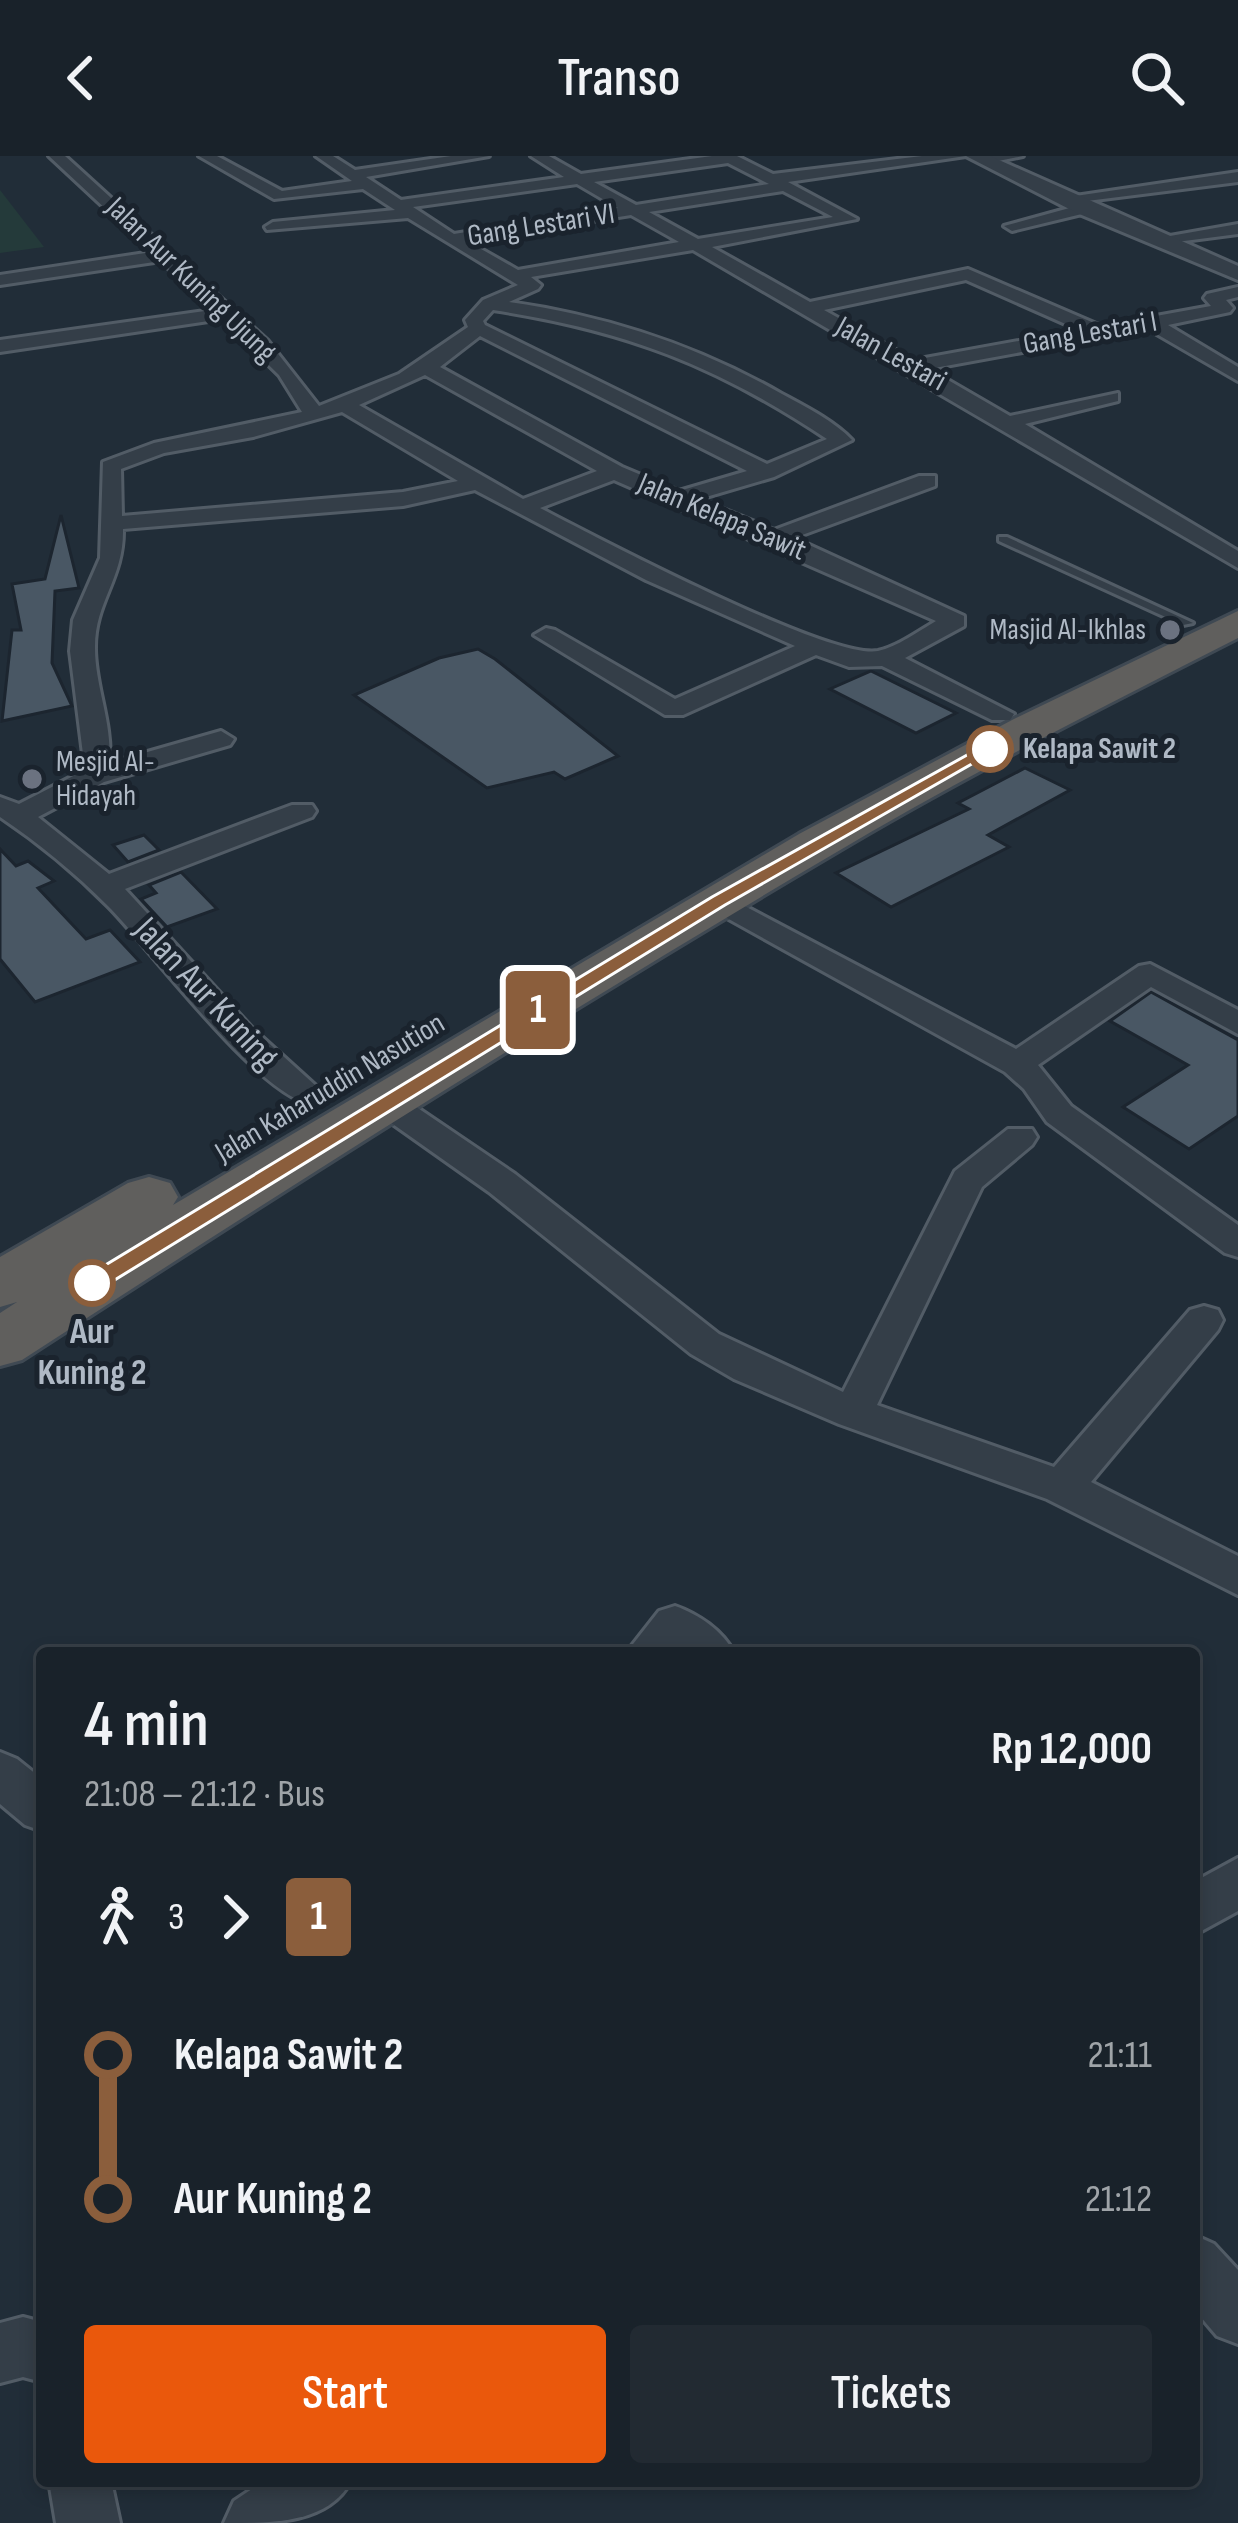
<!DOCTYPE html>
<meta charset="utf-8">
<style>
body{margin:0;font-family:"Sofia Sans Condensed",sans-serif;background:#222a32;color:#f1f3f6;height:100vh;display:flex;flex-direction:column;font-size:45px;white-space:nowrap}
*{box-sizing:border-box;margin:0}
p{font-size:39px;color:#9fa4a8}
.icon{flex:none;width:66px;height:66px;fill:none;stroke:currentColor;stroke-width:2;stroke-linecap:round;stroke-linejoin:round}
.map{position:relative;flex:1;overflow:hidden}
.panel{position:absolute;left:36px;top:1491px;width:1164px;height:840px;display:flex;flex-direction:column;background:#19222a;border-radius:12px;box-shadow:0 6px 18px #0003,0 0 0 3px #373f47}
.panel>*{flex:none}
.badge{padding:0 24px;border-radius:9px;font-size:42px;line-height:78px}
.map>.badge{position:absolute;translate:-50% -50%;box-shadow:0 0 0 6px #fff}
.legs{display:flex;align-items:center;gap:18px;height:132px;padding:0 48px;font-size:39px}
.legs p{margin-inline-start:auto}
.overview{display:flex;align-items:center;justify-content:space-between;height:204px;padding:0 48px}
h1{font-size:66px;font-weight:600;line-height:90px}
.button{display:flex;gap:24px;margin-top:auto;padding:24px 48px}
.button a{flex:1;height:138px;border-radius:12px;background:#ea580c;color:#fff;font-size:48px;font-weight:600;line-height:138px;text-align:center}
.button a+a{background:#222a32;color:#f1f3f6}
ul{padding:0 48px;list-style:none}
li{display:flex;align-items:center;gap:42px;height:144px;font-size:45px}
li i{display:grid;place-items:center;width:18px;height:100%;margin:0 15px;background:currentColor}
li i::after{content:'';width:30px;height:30px;margin:-15px;border:9px solid;border-radius:50%;background:#19222a}
li p{margin-inline-start:auto}
li:first-child i{background:linear-gradient(#0000 50%,currentColor 0)}
li:last-child i{background:linear-gradient(currentColor 50%,#0000 0)}
header{display:flex;justify-content:space-between;align-items:center;height:156px;padding:0 48px;background:#19222a;font-size:54px;font-weight:600}
.map>svg:first-child{display:block}
</style>
<header><svg class="icon" aria-label="back" viewBox="0 0 24 24"><path d="M15 5l-7 7 7 7"/></svg>Transo<svg class="icon" aria-label="search" viewBox="0 0 24 24"><circle cx="10" cy="10" r="6"/><path d="M15 15l6 6"/></svg></header>
<div class="map">
<svg width="1238" height="2367" viewBox="0 0 1238 2367">
<rect width="100%" height="100%" fill="#212d38"/>
<polygon fill="#243a3a" points="0,34 44,91 0,97"/>
<g fill="#495764" stroke="#1c252f" stroke-width="3">
<polygon points="61,359 79,432 55,435 52,507 72,550 2,565 12,474 21,474 12,428 45,423"/>
<polygon points="478,493 495,503 618,600 565,623 554,616 487,632 354,539 439,502"/>
<polygon points="871,515 956,557 916,577 830,533"/>
<polygon points="1025,612 1070,634 988,679 1009,691 891,751 836,717 969,653 958,647"/>
<polygon points="144,679 159,694 128,706 113,689"/>
<polygon points="0,693 16,710 28,705 54,725 38,732 86,783 110,774 140,806 35,846 0,803"/>
<polygon points="181,716 217,753 167,771 141,743 156,737 149,729"/>
<polygon points="1151,836 1238,884 1238,960 1189,993 1123,951 1188,909 1110,865"/>
</g>
<g fill="none" stroke-linecap="round" stroke-linejoin="round">
<defs>
<polygon id="service" points="999,381 1007,381 1193,467 1183,469 999,385"/>
<g id="minor">
<path d="M 49,0 L 65,0 L 268,185 L 319,250 L 399,218 L 468,171 L 465,164 L 483,144 L 518,129 L 408,62 L 267,74 L 265,71 L 273,66 L 395,54 L 363,33 L 274,43 L 199,0 L 217,0 L 282,35 L 352,25 L 316,0 L 333,0 L 355,14 L 451,0 L 489,0 L 366,21 L 401,44 L 564,21 L 531,0 L 549,0 L 581,18 L 712,0 L 737,0 L 773,18 L 922,0 L 966,0 L 788,26 L 857,63 L 712,91 L 810,146 L 968,113 L 1101,170 L 1211,150 L 1204,142 L 1207,138 L 1238,131 L 1238,141 L 1226,144 L 1233,152 L 1230,156 L 1168,169 L 1238,211 L 1238,225 L 1148,173 L 929,213 L 1010,260 L 1118,237 L 1118,245 L 1025,268 L 1238,395 L 1238,412 L 693,94 L 531,121 L 541,129 L 538,133 L 509,146 C 607,160 696,189 782,238 C 806,251 834,265 852,284 L 774,321 L 699,343 L 774,374 L 919,320 L 935,320 L 935,330 L 794,382 L 964,460 L 964,470 L 905,502 L 1014,558 L 1010,564 L 992,564 L 882,510 L 849,511 L 816,499 L 683,559 L 665,559 L 534,479 L 546,472 L 555,474 L 675,543 L 795,490 L 646,424 L 475,334 L 403,350 L 123,373 C 124,423 94,446 95,493 C 95,530 113,569 109,607 L 221,575 L 234,583 L 230,589 L 104,626 L 38,661 L 109,718 L 292,649 L 312,649 L 316,655 L 312,661 L 125,733 L 252,872 L 327,940 L 322,948 C 273,961 147,788 108,750 C 75,717 39,687 0,661 L 0,641 L 19,648 L 81,616 L 83,598 L 70,495 L 73,464 L 100,402 L 103,306 L 154,287 L 302,256 L 279,219 L 222,163 L 0,196 L 0,184 L 212,154 L 161,105 L 0,129 L 0,119 L 152,96 ZM 728,7 L 769,28 L 636,49 L 594,26 ZM 577,28 L 618,52 L 454,78 L 413,51 ZM 783,35 L 833,61 L 698,83 L 649,56 ZM 631,59 L 679,86 L 518,114 L 467,85 ZM 966,124 L 1079,174 L 914,204 L 824,154 ZM 493,154 C 624,174 716,209 827,283 L 767,308 L 485,169 L 483,165 ZM 480,180 L 747,315 L 679,335 L 622,311 L 440,211 ZM 425,219 L 597,315 L 523,343 L 359,249 ZM 342,256 L 458,325 L 403,336 L 122,360 L 121,313 L 164,297 L 253,281 ZM 614,324 L 936,465 C 919,475 897,491 878,495 C 829,504 596,381 540,352 Z"/>
<polygon points="981,0 1023,0 983,8 976,4"/>
<polygon points="1238,16 1238,26 1063,48 1055,43"/>
<polygon points="1084,48 1092,53 1090,56 1012,75 1004,70"/>
<polygon points="1238,68 1238,78 1161,88 1153,83"/>
<polygon points="718,736 1016,893 1139,810 1150,808 1238,854 1238,878 1151,831 1038,909 1071,950 1238,1069 1238,1101 1225,1097 1047,966 1024,933 1005,916 707,751 703,745 707,739"/>
<polygon points="385,935 397,938 515,1018 719,1178 843,1236 955,1015 1008,973 1032,973 1037,981 1032,989 982,1031 877,1249 1054,1311 1190,1154 1204,1150 1218,1154 1223,1164 1218,1174 1091,1326 1238,1400 1238,1439 1047,1343 839,1268 734,1223 691,1198 489,1036 373,954 368,946 373,938"/>
<path d="M 675,1450 C 698,1458 723,1475 734,1497 L 626,1497 L 659,1455 Z"/>
<polygon points="0,1596 17,1603 42,1623 42,1675 25,1669 0,1648"/>
<polygon points="1238,1702 1238,1755 1194,1779 1194,1726"/>
<polygon points="1194,2079 1214,2088 1238,2114 1238,2188 1217,2180 1194,2153"/>
<polygon points="23,2161 42,2166 42,2226 23,2221 0,2227 0,2167"/>
<polygon points="49,2325 111,2325 120,2367 56,2367"/>
<path d="M 264,2325 L 351,2325 C 328,2367 276,2367 224,2367 L 234,2345 Z"/>
</g>
<polygon id="tertiary" points="966,0 990,0 1238,110 1238,124 1077,57"/>
<path id="trunk" d="M 1238,455 L 1238,482 C 1101,552 962,621 830,700 C 557,861 288,1031 22,1204 L 0,1210 L 0,1157 L 17,1146 L 0,1151 L 0,1101 L 128,1027 L 149,1021 L 170,1027 L 178,1041 L 173,1049 L 799,678 L 1012,564 Z"/>
</defs>
<use href="#service" stroke="#525c66" stroke-width="6"/>
<use href="#minor" stroke="#525c66" stroke-width="6"/>
<use href="#tertiary" stroke="#525c66" stroke-width="6"/>
<use href="#trunk" stroke="#3f4953" stroke-width="6"/>
<use href="#service" fill="#343e48" fill-rule="evenodd"/>
<use href="#minor" fill="#343e48" fill-rule="evenodd"/>
<use href="#tertiary" fill="#343e48" fill-rule="evenodd"/>
<use href="#trunk" fill="#605f5d" fill-rule="evenodd"/>
</g>
<polygon fill="#8b5e3c" stroke="#fff" stroke-width="3" points="985,589 998,593 725,749 100,1133 84,1133 84,1122 712,741"/>
<g fill="#6b7280" stroke="#1a232d" stroke-width="4.5">
<circle cx="1170" cy="474" r="12"/>
<circle cx="32" cy="623" r="12"/>
</g>
<g fill="#fff" stroke="#8b5e3c" stroke-width="6">
<circle cx="990" cy="593" r="21"/>
<circle cx="92" cy="1127" r="21"/>
</g>
<g text-anchor="middle" dominant-baseline="central" stroke-width="10" stroke-linejoin="round" paint-order="stroke">
<g font-size="30" fill="#afb9c5" stroke="#1a232d">
<text transform="translate(541 69) rotate(-9)">Gang Lestari VI</text>
<text transform="translate(191 124) rotate(44)">Jalan Aur Kuning Ujung</text>
<text transform="translate(1090 177) rotate(-10)">Gang Lestari I</text>
<text transform="translate(891 198) rotate(29)">Jalan Lestari</text>
<text transform="translate(722 361) rotate(23)">Jalan Kelapa Sawit</text>
<text transform="translate(330 932) rotate(-31)">Jalan Kaharuddin Nasution</text>
</g>
<g font-size="30" fill="#afb9c5" stroke="#1a232d" text-anchor="end">
<text x="1146" y="474">Masjid Al-Ikhlas</text>
<text x="56" y="606" text-anchor="start">Mesjid Al-<tspan x="56" dy="34">Hidayah</tspan></text>
</g>
<g font-size="30" font-weight="bold" fill="#afb9c5" stroke="#1a232d" text-anchor="start">
<text x="1023" y="593">Kelapa Sawit 2</text>
</g>
<g font-size="36" fill="#afb9c5" stroke="#1a232d">
<text transform="translate(206 838) rotate(47)">Jalan Aur Kuning</text>
</g>
<g font-size="36" font-weight="bold" fill="#afb9c5" stroke="#1a232d">
<text x="92" y="1176">Aur<tspan x="92" dy="41">Kuning 2</tspan></text>
</g>
</g>
</svg>
<b class="badge" style="left:538px;top:854px;background:#8b5e3c;color:#fff">1</b>
<section class="panel">
<div class="overview"><div><h1>4 min</h1><p>21:08 – 21:12 · Bus</p></div><b>Rp 12,000</b></div>
<div class="legs"><svg class="icon" aria-label="walk" viewBox="0 0 24 24"><circle cx="13" cy="4" r="2"/><path d="M13 8l-2 6 4 7M11 14l-3 7M7 12l3-4h3l4 4"/></svg>3<svg class="icon" aria-label="forward" viewBox="0 0 24 24"><path d="M9 5l7 7-7 7"/></svg><b class="badge" style="background:#8b5e3c;color:#fff">1</b></div>
<ul>
<li><i style="color:#8b5e3c"></i><b>Kelapa Sawit 2</b><p>21:11</p></li>
<li><i style="color:#8b5e3c"></i><b>Aur Kuning 2</b><p>21:12</p></li>
</ul>
<div class="button"><a>Start</a><a>Tickets</a></div>
</section>
</div>
